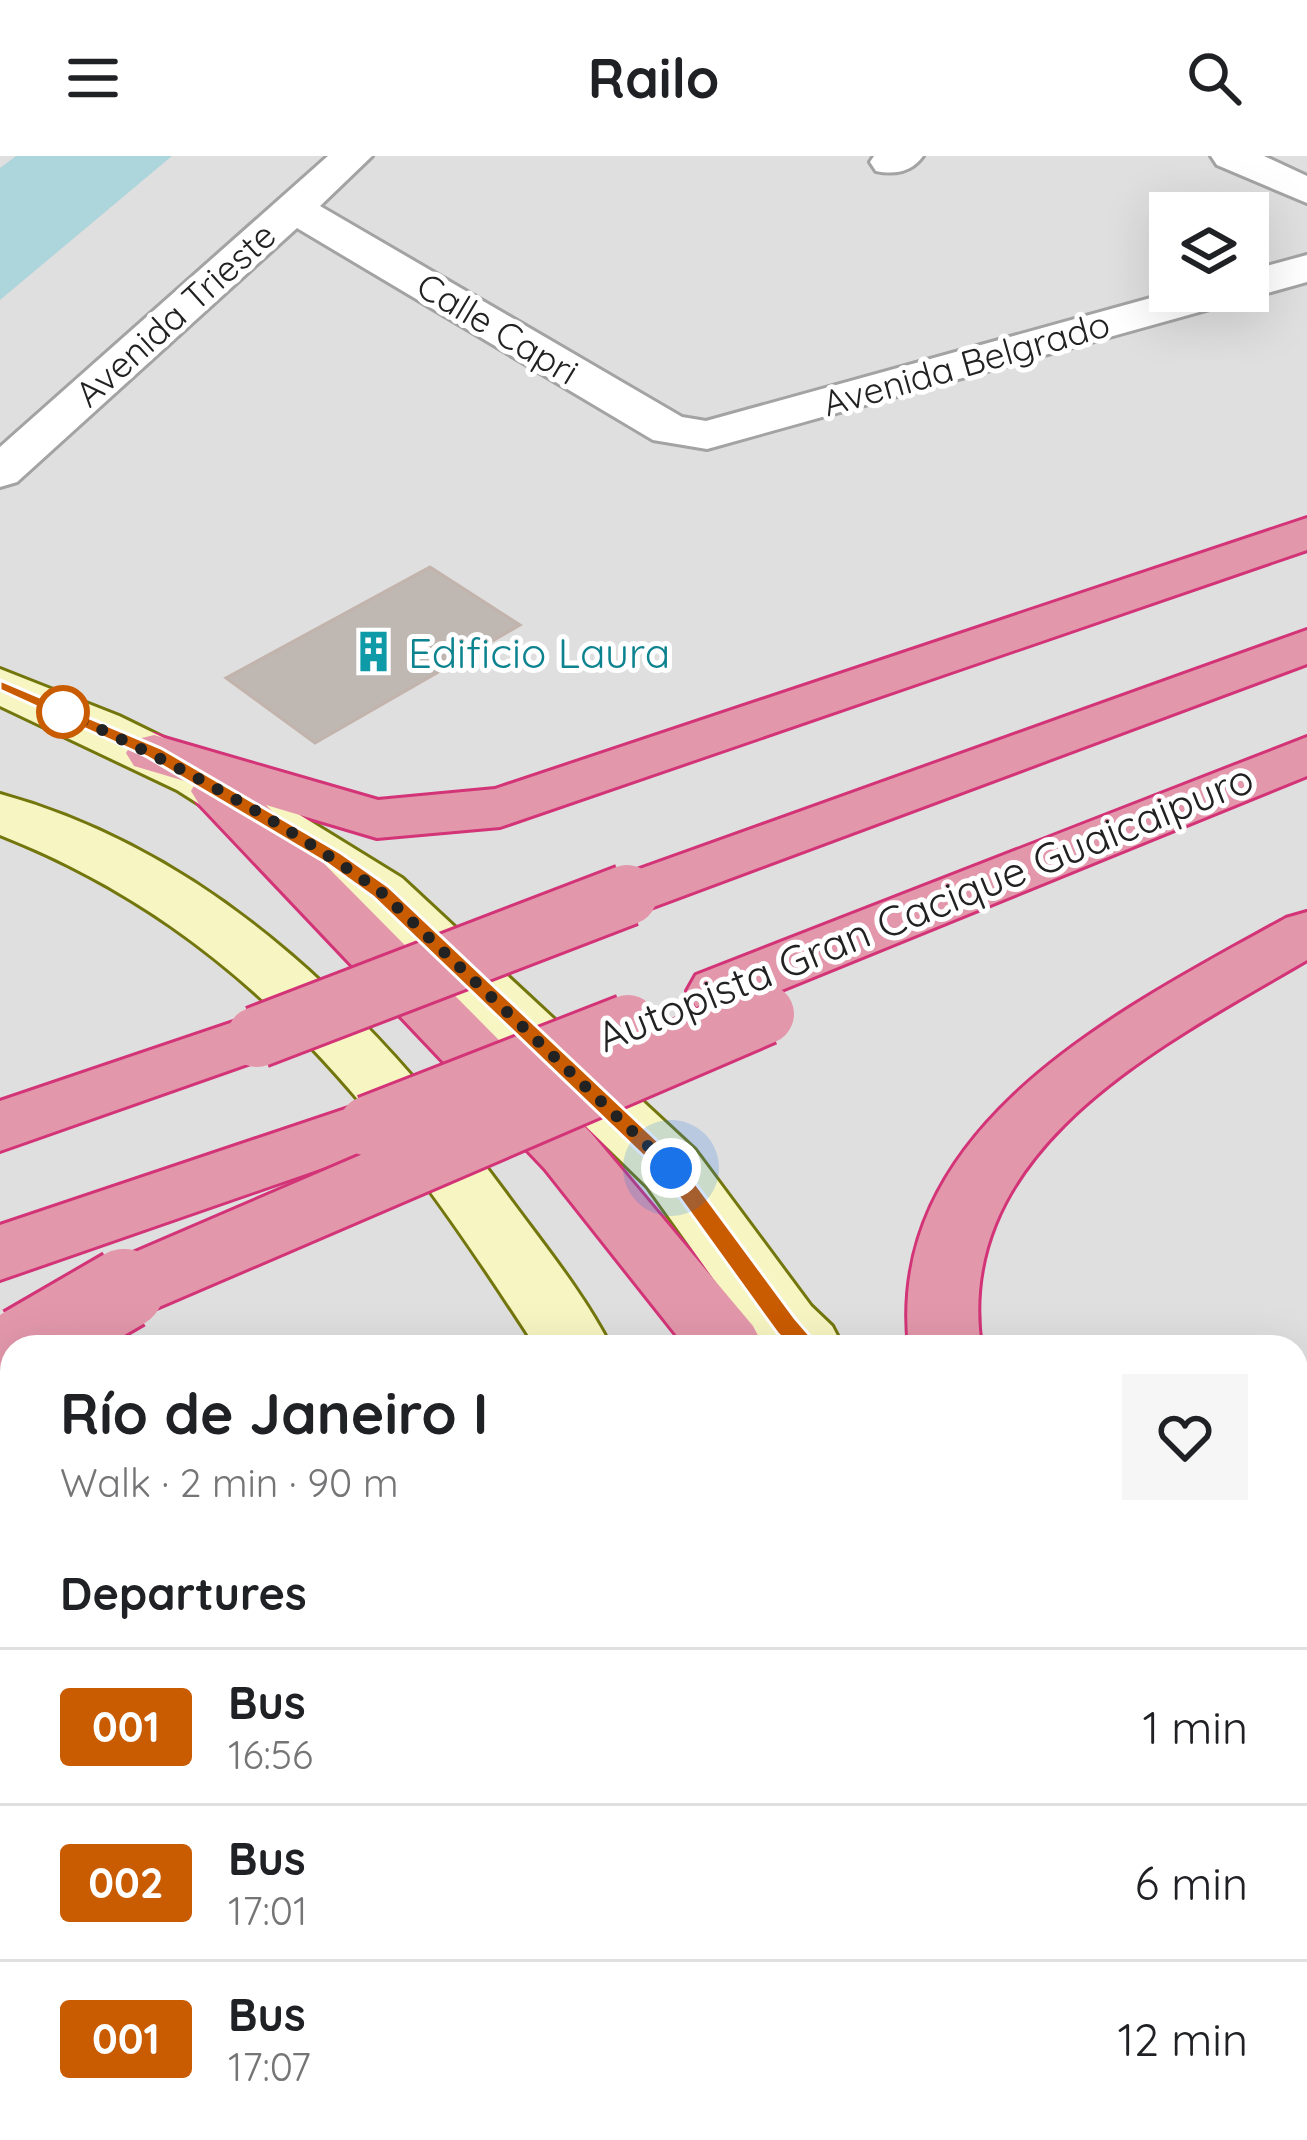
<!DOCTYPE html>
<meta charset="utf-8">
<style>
body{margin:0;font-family:Quicksand,sans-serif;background:#f6f6f6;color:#202124;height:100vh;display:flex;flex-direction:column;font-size:45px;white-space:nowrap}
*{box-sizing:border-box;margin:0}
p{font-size:39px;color:#757577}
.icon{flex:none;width:66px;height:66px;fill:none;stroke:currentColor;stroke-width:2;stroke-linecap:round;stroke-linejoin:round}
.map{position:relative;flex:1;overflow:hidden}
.details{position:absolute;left:0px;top:1179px;width:1308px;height:807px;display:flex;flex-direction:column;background:#fff;border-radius:36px 36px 0 0;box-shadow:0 12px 48px #0002}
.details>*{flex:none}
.badge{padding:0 24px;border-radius:9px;font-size:42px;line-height:78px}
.buttons{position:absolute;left:1149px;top:36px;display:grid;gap:24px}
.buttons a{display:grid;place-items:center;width:120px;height:120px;border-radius:0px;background:#fff;box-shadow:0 12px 48px #0002;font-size:60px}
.you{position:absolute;width:60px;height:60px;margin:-30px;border:9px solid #fff;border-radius:50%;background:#1a73e8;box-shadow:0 0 0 18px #1a73e833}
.map>.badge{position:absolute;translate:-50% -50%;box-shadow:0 0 0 6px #fff}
h2{padding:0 60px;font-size:45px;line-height:108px}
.round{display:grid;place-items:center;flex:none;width:126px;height:126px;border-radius:0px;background:#f6f6f6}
.headline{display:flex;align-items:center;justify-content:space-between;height:204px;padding:0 60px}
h1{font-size:57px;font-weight:700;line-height:90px}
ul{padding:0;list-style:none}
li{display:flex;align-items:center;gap:36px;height:156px;padding:0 60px;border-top:3px solid #e0e0e0}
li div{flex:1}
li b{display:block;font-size:45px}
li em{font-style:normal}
li .badge{min-width:132px;font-weight:700;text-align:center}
header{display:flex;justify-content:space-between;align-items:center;height:156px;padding:0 60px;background:#fff;font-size:54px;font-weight:700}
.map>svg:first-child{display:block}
</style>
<header><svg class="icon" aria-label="menu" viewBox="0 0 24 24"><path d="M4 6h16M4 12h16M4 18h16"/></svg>Railo<svg class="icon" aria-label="search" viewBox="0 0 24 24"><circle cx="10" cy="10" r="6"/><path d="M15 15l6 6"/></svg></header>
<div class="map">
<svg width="1307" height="1984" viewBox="0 0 1307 1984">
<rect width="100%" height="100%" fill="#f1eee9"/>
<path fill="#e0dfdf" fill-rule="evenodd" d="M 0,0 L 1307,0 L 1307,1984 L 0,1984 ZM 1170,57 L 1248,57 L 1248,135 L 1170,135 ZM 12,1191 L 1296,1191 L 1296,1974 L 12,1974 Z"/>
<polygon fill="#add5dc" points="16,0 172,0 0,144 0,12"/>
<polygon fill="#bfb7b2" stroke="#c2b4ac" stroke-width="3" points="430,411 520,469 315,587 226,522"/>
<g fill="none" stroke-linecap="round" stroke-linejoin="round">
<defs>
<g id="street">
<polygon points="328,0 372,0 320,50 682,261 706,265 1176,135 1248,135 1248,115 1307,99 1307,126 707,293 653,284 297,72 17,326 0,331 0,291"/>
<path d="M 874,0 L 923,0 C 912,16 894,19 876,15 L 870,6 Z"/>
<polygon points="1211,0 1264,0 1307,20 1307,47 1217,9"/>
</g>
<g id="secondary">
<polygon points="0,513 119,560 217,608 402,722 695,994 811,1150 832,1170 843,1191 762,1191 647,1030 360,750 177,634 0,550"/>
<path d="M 0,638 C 221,699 382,868 513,1047 C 547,1093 585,1140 611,1191 L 536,1191 C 393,970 254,779 0,679 Z"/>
<polygon points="1296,1651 1307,1655 1307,1744 1296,1740"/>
<polygon points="1307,1763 1307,1899 1296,1903 1296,1768"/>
<polygon points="950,1974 1064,1974 1068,1984 954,1984"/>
<polygon points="1121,1974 1235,1974 1231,1984 1117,1984"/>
</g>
<g id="highway">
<polygon points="1307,362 1307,394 500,671 377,682 266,649 591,977 753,1170 764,1191 686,1191 545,1013 199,648 191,635 195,628 134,610 126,597 134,584 154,579 378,644 495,633"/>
<polygon points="1307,474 1307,508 648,753 627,759 606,753 597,739 606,725"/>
<polygon points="1307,581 1307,620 740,851 718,857 696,851 687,835 696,819"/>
<path d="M 1307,756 L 1307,804 C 1162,889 952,992 981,1191 L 909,1191 C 884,969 1124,852 1286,762 Z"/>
<polygon points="257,858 279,865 289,881 279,897 0,995 0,945"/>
<polygon points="369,945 392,952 402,970 392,988 0,1124 0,1069"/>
<polygon points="0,1849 12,1853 12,1943 0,1939"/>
<polygon points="854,1974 949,1974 945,1984 850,1984"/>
</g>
</defs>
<use href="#street" stroke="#a3a3a3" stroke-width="6"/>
<use href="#secondary" stroke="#73760c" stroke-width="6"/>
<use href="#highway" stroke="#d23477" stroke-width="6"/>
<use href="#street" fill="#fff" fill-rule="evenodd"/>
<use href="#secondary" fill="#f7f5c2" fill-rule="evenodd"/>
<use href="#highway" fill="#e397ab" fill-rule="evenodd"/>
<defs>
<g id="highway-bridge-far1">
<polyline points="257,881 627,739"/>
<polyline points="369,970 628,869"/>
<polyline points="118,1136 764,858"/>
</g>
<polyline id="highway-bridge" points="24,1191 124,1133"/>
</defs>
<use href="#highway-bridge-far1" stroke="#d23477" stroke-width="66" stroke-linecap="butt"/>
<use href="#highway-bridge" stroke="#d23477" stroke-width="86" stroke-linecap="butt"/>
<use href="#highway-bridge-far1" stroke="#e397ab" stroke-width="60"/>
<use href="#highway-bridge" stroke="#e397ab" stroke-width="80"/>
</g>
<polygon fill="#c95b00" stroke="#fff" stroke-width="3" points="0,524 161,592 341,697 388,730 680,1006 795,1162 820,1191 816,1198 798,1198 777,1177 663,1019 373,741 326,707 147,601 0,534"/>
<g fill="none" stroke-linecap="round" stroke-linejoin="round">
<path stroke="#222" stroke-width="12" stroke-dasharray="0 21.6" d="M 63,556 C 174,606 282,665 381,736 L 671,1012"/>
</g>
<defs>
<symbol id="building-bare" viewBox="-9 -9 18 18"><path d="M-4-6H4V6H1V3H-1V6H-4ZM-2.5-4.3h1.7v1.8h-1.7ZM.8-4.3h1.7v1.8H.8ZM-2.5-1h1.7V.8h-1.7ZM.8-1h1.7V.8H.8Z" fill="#0f9aa8" stroke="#fff" stroke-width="2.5" paint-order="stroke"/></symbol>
</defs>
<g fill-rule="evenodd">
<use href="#building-bare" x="344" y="466" width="59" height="59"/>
</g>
<circle fill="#fff" stroke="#c95b00" stroke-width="6" cx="63" cy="556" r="24"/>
<g text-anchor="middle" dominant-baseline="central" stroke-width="10" stroke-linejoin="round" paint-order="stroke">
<g font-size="36" fill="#222" stroke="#fff">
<text transform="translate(175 158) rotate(-42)">Avenida Trieste</text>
<text transform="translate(498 172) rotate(31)">Calle Capri</text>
<text transform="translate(966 207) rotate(-16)">Avenida Belgrado</text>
</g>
<g font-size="42" fill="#0d838f" stroke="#fff" text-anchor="start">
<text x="408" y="496">Edificio Laura</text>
</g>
<g font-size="42" fill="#222" stroke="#fff">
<text transform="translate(925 751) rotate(-22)">Autopista Gran Cacique Guaicaipuro</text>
</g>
</g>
</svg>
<div class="buttons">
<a><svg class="icon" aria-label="layers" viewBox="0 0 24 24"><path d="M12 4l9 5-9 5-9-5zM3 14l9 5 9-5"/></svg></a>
</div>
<div class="you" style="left:671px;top:1012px"></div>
<section class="details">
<div class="headline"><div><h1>Río de Janeiro I</h1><p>Walk · 2 min · 90 m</p></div><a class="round"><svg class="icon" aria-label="heart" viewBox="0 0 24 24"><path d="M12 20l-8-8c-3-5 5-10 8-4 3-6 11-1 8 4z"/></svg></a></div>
<h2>Departures</h2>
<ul>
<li><span class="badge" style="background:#c95b00;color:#fff">001</span><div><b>Bus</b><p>16:56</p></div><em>1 min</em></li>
<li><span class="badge" style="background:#c95b00;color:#fff">002</span><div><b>Bus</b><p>17:01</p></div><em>6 min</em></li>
<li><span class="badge" style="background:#c95b00;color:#fff">001</span><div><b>Bus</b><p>17:07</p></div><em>12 min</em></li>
</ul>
</section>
</div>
